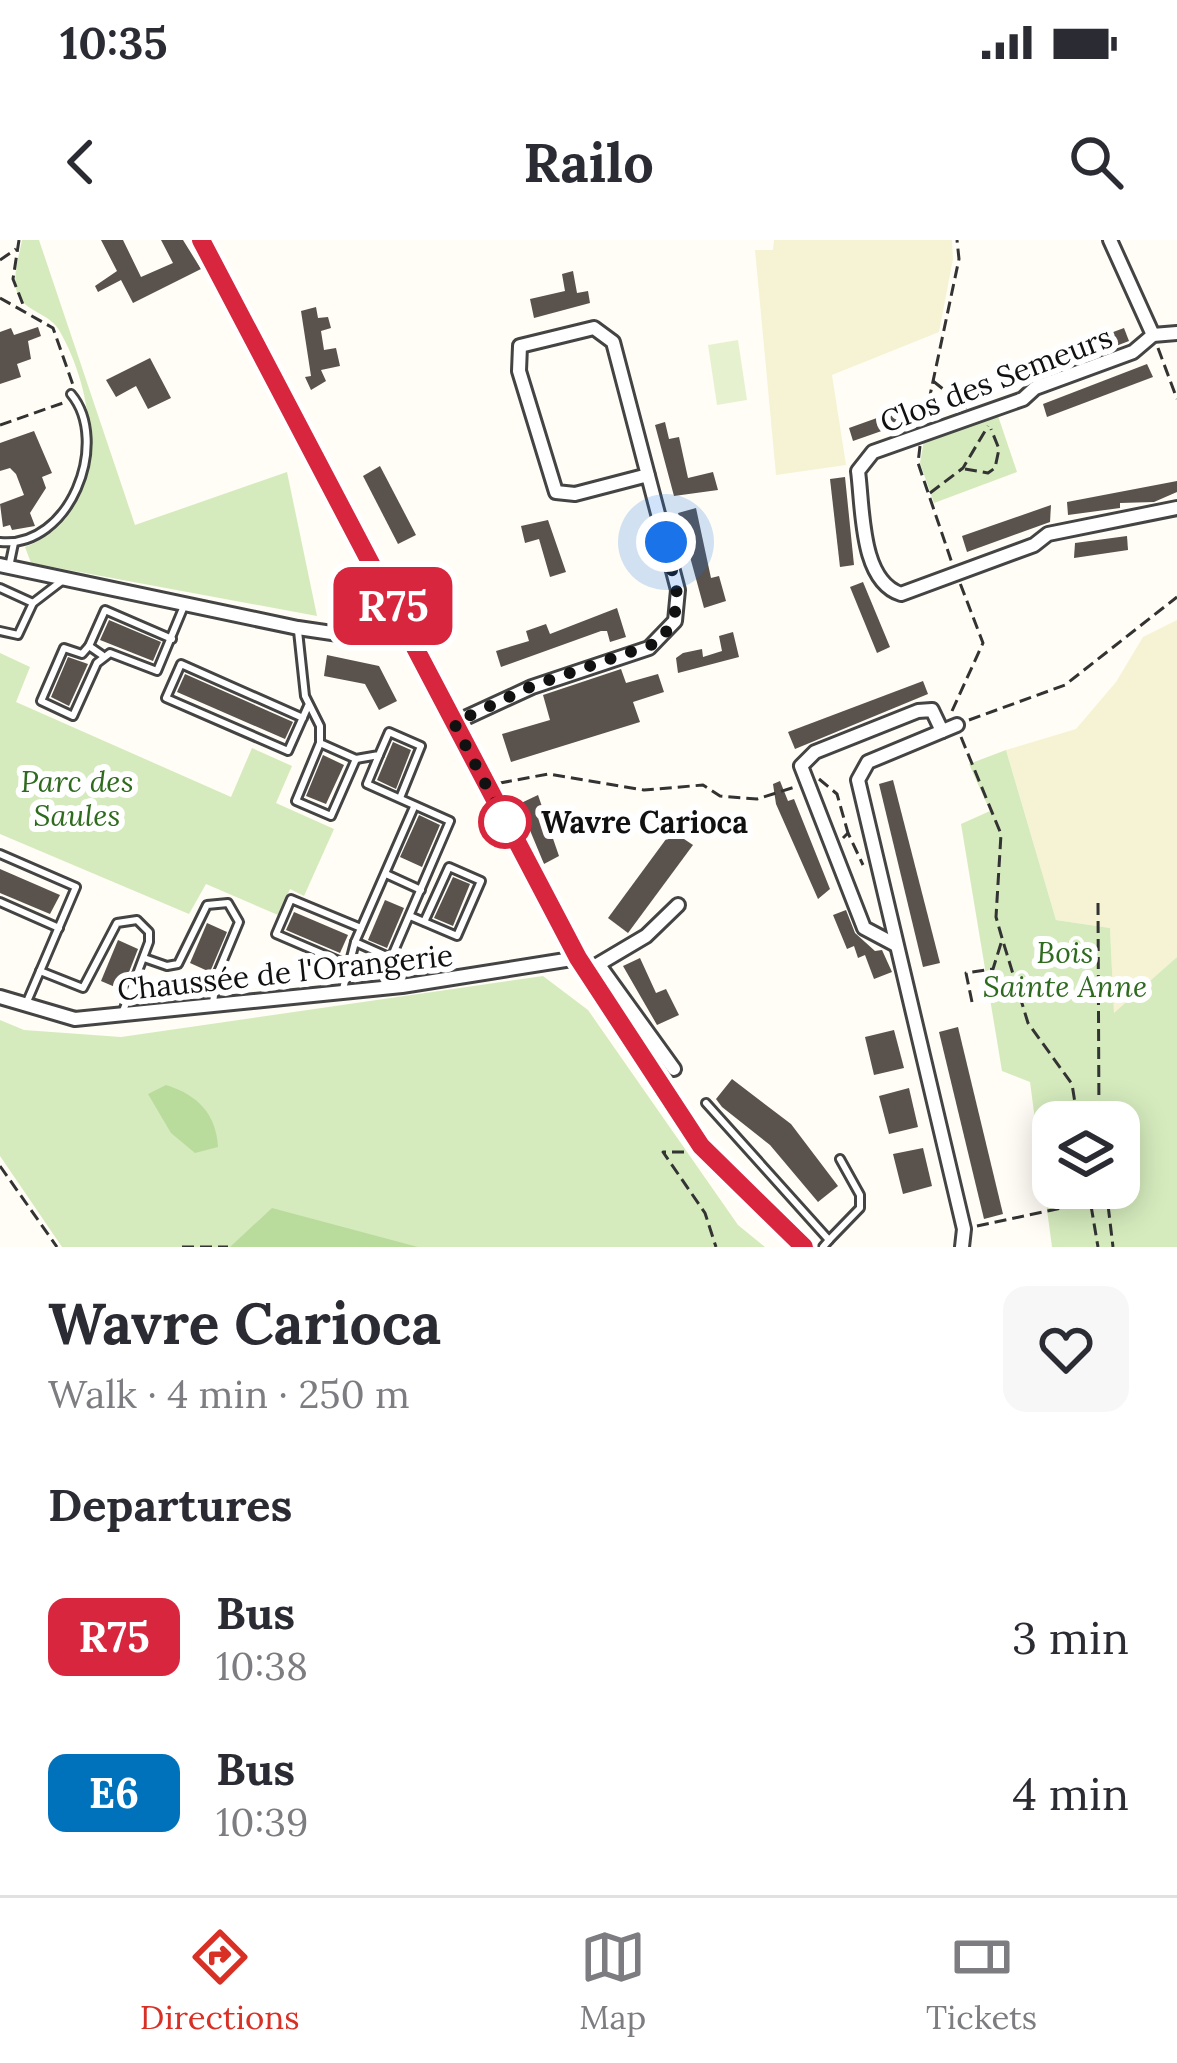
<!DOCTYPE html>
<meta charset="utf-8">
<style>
body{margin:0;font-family:Lora,serif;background:#f7f7f7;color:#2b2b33;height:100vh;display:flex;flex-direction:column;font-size:45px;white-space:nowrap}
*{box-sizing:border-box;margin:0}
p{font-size:39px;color:#7c7c81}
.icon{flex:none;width:66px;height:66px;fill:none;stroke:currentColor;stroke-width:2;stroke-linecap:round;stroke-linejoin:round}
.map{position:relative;height:1007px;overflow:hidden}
.side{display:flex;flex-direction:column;background:#fff;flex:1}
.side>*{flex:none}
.badge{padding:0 24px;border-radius:18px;font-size:42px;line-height:78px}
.controls{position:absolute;left:1032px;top:861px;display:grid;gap:24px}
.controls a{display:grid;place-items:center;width:108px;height:108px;border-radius:24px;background:#fff;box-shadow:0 6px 30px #0003;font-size:60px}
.you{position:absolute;width:60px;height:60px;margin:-30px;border:9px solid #fff;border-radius:50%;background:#1a73e8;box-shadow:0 0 0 18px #1a73e833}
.map>.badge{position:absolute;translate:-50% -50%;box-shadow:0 0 0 6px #fff}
h2{padding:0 48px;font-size:45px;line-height:108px}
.round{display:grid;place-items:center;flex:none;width:126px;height:126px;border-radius:24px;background:#f7f7f7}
.summary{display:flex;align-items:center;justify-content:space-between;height:204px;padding:0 48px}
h1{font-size:57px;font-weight:800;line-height:90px}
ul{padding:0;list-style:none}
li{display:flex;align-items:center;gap:36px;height:156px;padding:0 48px}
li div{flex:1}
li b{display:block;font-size:45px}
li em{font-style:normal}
li .badge{min-width:132px;font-weight:700;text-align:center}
.status{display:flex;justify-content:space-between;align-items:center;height:84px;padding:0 60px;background:#fff;direction:ltr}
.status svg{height:33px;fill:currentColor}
header{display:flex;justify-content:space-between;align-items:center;height:156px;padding:0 48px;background:#fff;font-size:54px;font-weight:800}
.tab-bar{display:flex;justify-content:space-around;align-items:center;height:168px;border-top:3px solid #e1e1e2;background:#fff;font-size:33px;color:#7c7c81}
.tab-bar a{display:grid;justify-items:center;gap:6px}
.tab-bar .selected{color:#d93025}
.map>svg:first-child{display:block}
</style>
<div class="status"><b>10:35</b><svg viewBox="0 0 49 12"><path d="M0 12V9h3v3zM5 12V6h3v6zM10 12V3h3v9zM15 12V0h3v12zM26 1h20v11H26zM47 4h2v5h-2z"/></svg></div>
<header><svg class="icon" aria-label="back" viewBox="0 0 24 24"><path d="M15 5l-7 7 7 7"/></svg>Railo<svg class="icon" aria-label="search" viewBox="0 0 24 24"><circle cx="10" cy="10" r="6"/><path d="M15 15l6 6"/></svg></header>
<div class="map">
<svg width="1177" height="1007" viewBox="0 0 1177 1007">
<rect width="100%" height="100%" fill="#fffdf5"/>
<g fill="#f6f3d4">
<polygon points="774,0 952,0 953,19 939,92 832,135 846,225 776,235 755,10 773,10"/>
<polygon points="1177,380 1177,717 1114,774 1110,688 1056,680 1006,510 1076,489 1116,442 1143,397"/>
</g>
<g fill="#d5ebbd" fill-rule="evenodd">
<path d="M 22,0 L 39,0 L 135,285 L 287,232 L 317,376 L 31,323 L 25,307 C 112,275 98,157 59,90 C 49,73 26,72 18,55 C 11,39 19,17 22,0 Z"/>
<polygon points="997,173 1017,232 934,263 920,223 924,200"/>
<polygon points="0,413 30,427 16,462 231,557 252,508 292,526 276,563 334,589 304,656 290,649 278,675 206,644 189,674 0,594"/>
<path d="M 1006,510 L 1056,680 L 1110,688 L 1114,773 L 1177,717 L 1177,1007 L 1052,1007 L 1030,842 L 1002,831 L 961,584 L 990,571 L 969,524 ZM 1053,882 L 1119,882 L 1119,948 L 1053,948 Z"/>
<polygon points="543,736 588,770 738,985 765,1007 62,1007 0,916 0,780 24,790 121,797"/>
</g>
<g fill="#b9dc9c">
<path d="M 166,845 C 198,855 216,874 218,907 L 195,913 L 171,893 L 148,854 Z"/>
<polygon points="272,968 418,1007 230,1007"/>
</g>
<polygon fill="#e6f2cf" points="738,100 747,160 717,165 708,105"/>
<g fill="#5a524d">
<polygon points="101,0 123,0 141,37 173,23 161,0 183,0 201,29 133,63 121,40 98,52 95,46 117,31"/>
<polygon points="573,31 577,53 588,51 590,63 534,78 530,59 565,51 562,34"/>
<polygon points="316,67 318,78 328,77 331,88 321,91 324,110 336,108 340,126 321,130 326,141 311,150 305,137 311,136 301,71"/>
<polygon points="38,87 41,96 28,101 31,119 17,124 21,137 0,144 0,92 11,88 14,95"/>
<polygon points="1124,88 1129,101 1032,138 1027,124"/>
<polygon points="150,118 171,158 148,169 136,146 116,157 106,140"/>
<polygon points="1147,124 1153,137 1047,177 1043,164"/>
<polygon points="902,169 908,188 895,192 893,187 853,201 849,188"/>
<polygon points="665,182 669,199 679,197 688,238 713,232 718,250 674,256 655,185"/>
<polygon points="34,191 52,233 42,237 46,248 30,273 35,286 12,290 10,285 3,287 0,264 24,255 16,234 10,228 0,231 0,203"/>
<polygon points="380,226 416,295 398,304 363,236"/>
<polygon points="845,237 854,325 840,327 830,239"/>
<polygon points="1177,241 1177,252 1154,262 1120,263 1120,268 1068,275 1067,262"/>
<polygon points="1051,265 1050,282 967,312 962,296"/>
<polygon points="696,268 711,338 719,336 726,361 704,368 678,273"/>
<polygon points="548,280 566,332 550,337 539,299 525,303 521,286"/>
<polygon points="1127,296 1128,310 1074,318 1075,303"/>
<polygon points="863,342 890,407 877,413 850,347"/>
<polygon points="617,368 626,397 610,402 607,391 601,391 501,427 496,411 529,401 526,391 546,384 550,394"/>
<polygon points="109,380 161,402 153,421 100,400"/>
<polygon points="733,392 739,417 678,433 676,418 683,413 702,409 703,417 722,411 719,396"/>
<polygon points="327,415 379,426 397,461 379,470 365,444 324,436"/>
<polygon points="68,417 88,424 69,466 51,457"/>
<polygon points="621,429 626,443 658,434 664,452 633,462 640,482 511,522 502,494 550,480 543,455"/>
<polygon points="185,434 293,482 285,499 177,452"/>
<polygon points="923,441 928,454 795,509 788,492"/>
<polygon points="393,502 411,510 396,549 377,540"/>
<polygon points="323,515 344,525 326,564 306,556"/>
<polygon points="893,540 940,723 923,727 879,544"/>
<polygon points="780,541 788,561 794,559 830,649 818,659 776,564 773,544"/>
<polygon points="538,555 559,616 544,624 519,564"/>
<polygon points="419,575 440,585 422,627 400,617"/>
<polygon points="672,591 693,605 628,693 608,678"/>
<polygon points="0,629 60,655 50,674 0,653"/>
<polygon points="453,637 470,644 453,686 434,678"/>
<polygon points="385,660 404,668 387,708 368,700"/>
<polygon points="846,670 855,693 875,711 882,710 892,732 874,739 865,715 858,718 854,706 847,709 833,675"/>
<polygon points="294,672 348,695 340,713 286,690"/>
<polygon points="207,683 227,692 210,732 190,723"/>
<polygon points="118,700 138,709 122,750 101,741"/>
<polygon points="640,718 656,753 666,749 679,775 657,785 623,726"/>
<polygon points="958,787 1003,974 984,979 939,792"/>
<polygon points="894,790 904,828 874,835 865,797"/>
<polygon points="732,839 791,884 838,946 818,962 770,905 722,867 716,859"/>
<polygon points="909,848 918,887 889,894 879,856"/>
<polygon points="923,908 932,946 903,954 893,914"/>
</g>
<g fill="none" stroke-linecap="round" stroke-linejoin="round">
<defs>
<g id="service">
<path d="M 0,302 C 70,309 111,202 71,154"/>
<polyline points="9,327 14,303"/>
<polyline points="0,348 33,363"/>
<polyline points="0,391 18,395 33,363 63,340"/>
<polyline points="298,391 305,456 320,486 320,503 356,519 379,515 389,492 421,506 400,558"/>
<polyline points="89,406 82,414 64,408 41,461 73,476 97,423 110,413 157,431 184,366"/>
<polyline points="102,415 89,406 105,370 172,399"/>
<polyline points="303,478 181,424 166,458 288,511 308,466"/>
<polyline points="320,503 296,561 331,576 356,519"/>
<polyline points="0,614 76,647 26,764"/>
<polyline points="386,634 421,650"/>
<polyline points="0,662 59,688"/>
<polyline points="410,676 457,696 481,641 449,627 424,682"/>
<polyline points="355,702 391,718 450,581 367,544 379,515"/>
<polyline points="144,718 167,726 178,724 207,665 228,663 239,682 216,737 213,764"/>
<polyline points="346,724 276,694 291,659 361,688"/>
<polyline points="40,731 83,748 117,683 137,680 149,692 149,702 123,771"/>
<polyline points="343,749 355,702 414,567"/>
<polyline points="706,863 829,1000 823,1007"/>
<polyline points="829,1000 860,968 860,955 840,919"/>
</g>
<g id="minor">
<polyline points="1110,0 1153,95"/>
<path d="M 1177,93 L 1153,95 L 1133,112 L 1035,148 L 1023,159 L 873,212 L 858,231 C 863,268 860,341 901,354 L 1034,305 L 1048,294 L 1177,268"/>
<polyline points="0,325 298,388 359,397 407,393"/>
<polyline points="454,483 532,447 649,408 675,381 678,350 613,102 594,88 520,106 519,131 556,252 575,254 648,235"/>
<polyline points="957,485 868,522 858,540 964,989 962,1007"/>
<polyline points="896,705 864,688 801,526 815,512 918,471 932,470 942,491"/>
<polyline points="599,725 674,829"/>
<polyline points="592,728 646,696 678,665"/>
<polyline points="0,757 75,779 402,746 578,718"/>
</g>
<polyline id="primary" points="201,0 578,718 701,906 804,1007"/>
</defs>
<use href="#service" stroke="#444" stroke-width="12"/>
<use href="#minor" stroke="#444" stroke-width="18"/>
<use href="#primary" stroke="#222" stroke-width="24"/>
<g stroke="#333" stroke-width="3" stroke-dasharray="12 6" stroke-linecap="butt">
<polyline points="19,0 13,39 24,67"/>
<polyline points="0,20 16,9"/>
<polyline points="0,58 53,88 73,145"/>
<polyline points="1158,108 1177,159"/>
<polyline points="933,141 967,168"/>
<polyline points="925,179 959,19 957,0"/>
<polyline points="0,185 63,163"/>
<polyline points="920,206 918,223 952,323"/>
<polyline points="965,229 988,233 995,228 999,209 991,189"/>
<polyline points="930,253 963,228 988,186"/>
<polyline points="952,471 983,403 960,343"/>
<polyline points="969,480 1065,445 1177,357"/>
<polyline points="961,497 1001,594 996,677 1002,698 1028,783 1072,844 1078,882"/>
<polyline points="819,539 837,554 848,593"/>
<polyline points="500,543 548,534 644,550 703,545 720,556 757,559 795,547"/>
<polyline points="843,598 848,593 863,625"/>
<polyline points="1098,663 1099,882"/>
<polyline points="994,757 1017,753"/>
<polyline points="972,762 966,733 993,729 1002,700"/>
<polyline points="684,912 663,912 705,973 716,1007"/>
<polyline points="0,926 57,1007"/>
<polyline points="1088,948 1098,1007"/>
<polyline points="1106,948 1113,1007"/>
<polyline points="1060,968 1066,948"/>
<polyline points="977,986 1090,962"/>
<polyline points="182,1007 228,1007"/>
</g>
<use href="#service" stroke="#fff" stroke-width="6"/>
<use href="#minor" stroke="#fff" stroke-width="12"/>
<use href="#primary" stroke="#f9d66b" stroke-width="18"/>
</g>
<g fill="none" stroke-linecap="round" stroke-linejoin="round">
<defs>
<polyline id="line" points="201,0 578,718 701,906 804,1007"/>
</defs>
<use href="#line" stroke="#fff" stroke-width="27"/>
<use href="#line" stroke="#d7263d" stroke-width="18"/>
<polyline stroke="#111" stroke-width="12" stroke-dasharray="0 21.6" points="505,582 454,483 532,446 662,401 679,363 666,302"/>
</g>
<circle fill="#fff" stroke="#d7263d" stroke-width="6" cx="505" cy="582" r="24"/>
<g text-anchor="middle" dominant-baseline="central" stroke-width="12" stroke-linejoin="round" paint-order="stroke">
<g font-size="30" fill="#111" stroke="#fff">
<text transform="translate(996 139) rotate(-21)">Clos des Semeurs</text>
<text transform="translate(285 732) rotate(-6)">Chaussée de l'Orangerie</text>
</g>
<g font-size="30" font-style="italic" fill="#2f6b1f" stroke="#fff">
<text x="77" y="541">Parc des<tspan x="77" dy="34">Saules</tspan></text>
<text x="1065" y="712">Bois<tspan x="1065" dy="34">Sainte Anne</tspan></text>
</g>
<g font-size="30" font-weight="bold" fill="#111" stroke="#fff" text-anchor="start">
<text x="541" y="582">Wavre Carioca</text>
</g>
</g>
</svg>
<div class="controls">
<a><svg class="icon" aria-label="layers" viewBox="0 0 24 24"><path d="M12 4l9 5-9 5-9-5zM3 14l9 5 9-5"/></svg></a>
</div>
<div class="you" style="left:666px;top:302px"></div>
<b class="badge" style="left:393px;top:366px;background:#d7263d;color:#fff">R75</b>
</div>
<section class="side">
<div class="summary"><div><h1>Wavre Carioca</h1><p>Walk · 4 min · 250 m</p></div><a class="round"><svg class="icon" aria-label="heart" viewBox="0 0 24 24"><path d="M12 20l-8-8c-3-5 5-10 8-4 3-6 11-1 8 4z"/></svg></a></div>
<h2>Departures</h2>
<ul>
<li><span class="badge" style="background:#d7263d;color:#fff">R75</span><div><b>Bus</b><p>10:38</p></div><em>3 min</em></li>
<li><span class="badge" style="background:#0072bc;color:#fff">E6</span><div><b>Bus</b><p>10:39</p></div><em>4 min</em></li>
</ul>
</section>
<nav class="tab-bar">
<a class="selected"><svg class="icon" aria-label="directions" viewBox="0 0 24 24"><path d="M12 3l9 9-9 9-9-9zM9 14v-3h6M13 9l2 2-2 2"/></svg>Directions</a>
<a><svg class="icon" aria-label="map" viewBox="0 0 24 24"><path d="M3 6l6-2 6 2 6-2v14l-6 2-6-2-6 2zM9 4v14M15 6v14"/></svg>Map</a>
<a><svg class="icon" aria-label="tickets" viewBox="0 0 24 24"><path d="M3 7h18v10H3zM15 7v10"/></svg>Tickets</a>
</nav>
